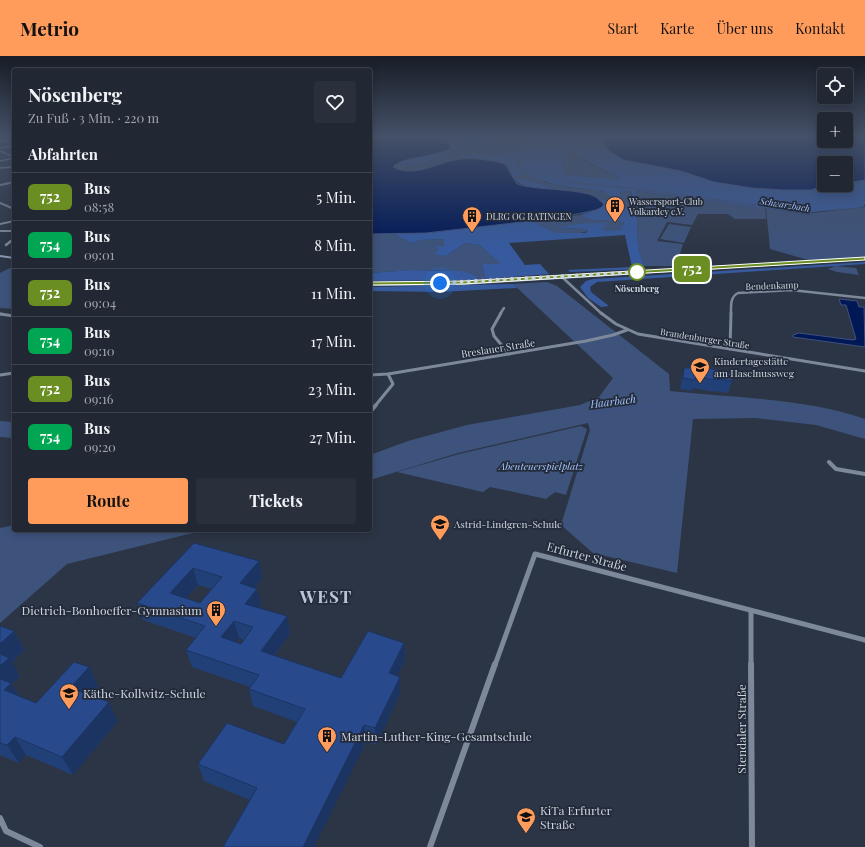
<!DOCTYPE html>
<html lang="de">
<meta charset="utf-8">
<style>
body{margin:0;font-family:"Playfair Display",serif;background:#29303c;color:#f1f3f6;height:100vh;display:flex;flex-direction:column;font-size:15px;white-space:nowrap}
*{box-sizing:border-box;margin:0}
p{font-size:13px;color:#a2a6ac}
.icon{flex:none;width:22px;height:22px;fill:none;stroke:currentColor;stroke-width:2;stroke-linecap:round;stroke-linejoin:round}
.map{position:relative;flex:1;overflow:hidden}
.sheet{position:absolute;left:12px;top:12px;width:360px;height:464px;display:flex;flex-direction:column;background:#212834;border-radius:4px;box-shadow:0 2px 10px #0003,0 0 0 1px #3e444f}
.sheet>*{flex:none}
.badge{padding:0 8px;border-radius:6px;font-size:14px;line-height:26px}
.tools{position:absolute;left:817px;top:12px;display:grid;gap:8px}
.tools a{display:grid;place-items:center;width:36px;height:36px;border-radius:4px;background:#212834;box-shadow:0 2px 10px #0003,0 0 0 1px #3e444f;font-size:20px}
.you{position:absolute;width:20px;height:20px;margin:-10px;border:3px solid #fff;border-radius:50%;background:#1a73e8;box-shadow:0 0 0 6px #1a73e833}
.map>.badge{position:absolute;translate:-50% -50%;box-shadow:0 0 0 2px #fff}
h2{padding:0 16px;font-size:15px;line-height:36px}
.round{display:grid;place-items:center;flex:none;width:42px;height:42px;border-radius:4px;background:#29303c}
.head{display:flex;align-items:center;justify-content:space-between;height:68px;padding:0 16px}
h1{font-size:19px;font-weight:700;line-height:30px}
.primary-button{display:flex;gap:8px;margin-top:auto;padding:8px 16px}
.primary-button a{flex:1;height:46px;border-radius:4px;background:#ff9b5b;color:#111;font-size:16px;font-weight:700;line-height:46px;text-align:center}
.primary-button a+a{background:#29303c;color:#f1f3f6}
ul{padding:0;list-style:none}
li{display:flex;align-items:center;gap:12px;height:48px;padding:0 16px;border-top:1px solid #3e444f}
li div{flex:1}
li b{display:block;font-size:15px}
li em{font-style:normal}
li .badge{min-width:44px;font-weight:700;text-align:center}
header{display:flex;align-items:center;gap:24px;box-sizing:border-box;height:56px;padding:0 20px;background:#ff9b5b;color:#111}
header strong{font-size:19px}
nav{display:flex;gap:22px;margin-inline-start:auto;font-size:14px}
.map>svg:first-child{display:block}
</style>
<header>
<strong>Metrio</strong>
<nav><a>Start</a><a>Karte</a><a>Über uns</a><a>Kontakt</a></nav>
</header>
<div class="map">
<svg width="865" height="791" viewBox="0 0 865 791">
<rect width="100%" height="100%" fill="#2c3545"/>
<g fill="#3d537b">
<path d="M 498,81 L 548,81 L 548,119 L 543,126 L 572,132 L 605,135 L 622,142 L 620,136 L 632,135 L 629,152 L 621,151 L 619,147 C 601,143 583,138 564,135 C 547,131 531,124 513,122 C 512,118 510,111 506,108 C 500,103 468,102 460,103 C 438,106 415,122 393,111 L 395,109 L 400,105 L 437,99 L 451,92 L 462,92 L 486,88 L 483,86 Z"/>
<path d="M 569,93 L 572,94 C 585,107 605,116 622,123 L 564,119 C 560,109 564,102 569,93 Z"/>
<polygon points="636,135 765,152 766,163 735,163 728,158 698,158 692,169 667,166 657,185 683,188 680,198 688,210 644,210 638,192"/>
<polygon points="865,151 865,202 808,204 770,193 766,152 811,159 813,157"/>
<polygon points="580,159 592,164 620,165 624,167 620,176 603,174 605,167 565,171 561,173 580,172 588,175 576,178 556,177 532,165"/>
<polygon points="669,168 691,171 684,187 660,183"/>
<path d="M 396,177 L 399,181 L 411,187 L 422,184 L 444,183 L 444,191 L 436,191 L 446,200 L 465,187 L 480,189 L 502,208 L 482,208 L 485,223 L 477,224 L 478,220 C 444,210 405,215 370,217 L 370,178 Z"/>
<polygon points="14,210 14,253 0,252 0,217"/>
<polygon points="835,210 856,212 859,219 837,216 828,213"/>
<path d="M 547,226 L 557,230 L 669,318 L 670,335 C 735,342 803,342 865,363 L 865,383 L 816,369 L 756,362 L 693,363 L 677,517 L 593,497 L 561,469 L 590,374 L 588,367 L 458,397 L 370,424 L 370,399 L 408,385 L 467,369 L 580,349 L 599,341 L 613,322 L 513,228 Z"/>
<polygon points="0,365 14,366 14,382 0,381"/>
<polygon points="581,370 587,373 566,439 555,436 546,443 490,431 483,436 397,416 459,398"/>
<polygon points="14,469 14,474 205,474 67,508 0,567 0,472"/>
</g>
<g fill="#365a9d" fill-rule="evenodd">
<path d="M 461,81 L 498,81 L 498,82 L 486,85 L 484,86 L 487,88 C 477,93 462,92 451,92 L 447,86 L 470,83 Z"/>
<path d="M 539,81 L 597,81 L 609,95 L 624,104 L 681,115 L 714,126 L 752,132 L 783,134 L 811,134 L 824,129 L 846,129 L 846,127 L 865,124 L 865,148 L 863,151 L 856,152 L 812,156 L 810,158 L 637,135 L 636,136 L 638,192 L 644,210 L 643,213 L 571,216 L 567,214 L 632,211 L 625,179 L 509,187 L 525,209 L 540,208 L 549,218 L 485,223 L 482,208 L 501,208 L 480,189 L 465,187 L 446,200 L 434,198 L 439,194 L 435,190 L 444,191 L 444,183 L 422,184 L 411,187 L 399,181 L 396,177 L 426,177 L 532,165 L 556,177 L 585,177 L 588,175 L 580,172 L 560,173 C 569,167 594,167 606,167 L 603,174 L 620,175 L 624,167 L 620,165 L 592,164 L 580,159 L 596,154 L 603,148 L 597,142 L 619,147 L 621,151 L 629,152 L 632,143 L 632,135 L 620,136 L 622,142 L 609,140 L 604,135 C 576,132 546,131 521,114 L 521,104 L 512,101 L 518,105 L 518,114 L 523,119 L 513,120 L 506,108 L 498,105 L 458,101 L 472,98 L 506,99 L 498,95 L 519,97 L 526,95 L 518,91 L 537,85 ZM 569,94 L 572,94 C 586,107 604,114 621,123 L 564,119 C 560,109 564,102 569,94 Z"/>
<path d="M 446,95 L 447,99 C 431,103 411,112 395,109 C 409,100 430,101 446,95 Z"/>
<path d="M 513,122 L 524,123 L 563,135 C 546,133 525,135 513,122 Z"/>
<polygon points="865,206 865,208 597,226 590,231 591,236 609,250 601,251 588,242 580,231 586,225 593,223"/>
<polygon points="411,214 461,215 478,220 477,224 370,225 370,217"/>
<polygon points="513,228 517,232 440,236 370,235 370,231"/>
</g>
<g fill="#001856" stroke="#3e517f">
<path d="M 370,81 L 432,81 L 450,88 L 451,92 C 437,101 400,101 393,111 C 415,123 439,105 462,103 C 475,102 491,104 505,108 L 517,128 C 537,135 584,132 597,142 C 599,144 601,146 604,148 L 602,151 L 596,154 L 557,162 L 426,177 L 370,178 Z"/>
<polygon points="598,81 824,81 824,85 846,85 846,81 865,81 865,124 846,127 846,107 824,107 824,129 811,134 783,134 752,132 714,126 681,115 624,104 609,95"/>
<polygon points="839,243 857,245 859,251 864,251 865,291 793,281 793,279 799,277 853,284 856,283 846,249 841,249"/>
</g>
<g fill="none" stroke-linecap="round" stroke-linejoin="round">
<polyline stroke="#3e517f" stroke-width="1" points="557,81 562,96 556,103 559,107 557,122 565,126 584,128"/>
<polyline stroke="#3e517f" stroke-width="1.5" points="574,127 637,133 786,153 821,160 865,162"/>
<path stroke="#3e517f" stroke-width="2.5" d="M 645,350 C 688,344 724,345 767,350"/>
<g stroke="#3e517f" stroke-width="3">
<polyline points="758,349 831,357 865,366"/>
<polyline points="0,371 14,372"/>
<polyline points="370,413 378,409 447,387 482,384 494,376 507,372 524,371 568,360 652,349"/>
</g>
<polyline stroke="#3e517f" stroke-width="4" points="0,486 52,474"/>
<g stroke="#7d889b" stroke-width="1.5">
<polyline points="0,86 14,83"/>
<polyline points="0,92 14,90"/>
<polyline points="0,95 14,101"/>
<polyline points="0,105 14,102"/>
<polyline points="0,112 14,111"/>
<polyline points="5,128 14,126"/>
</g>
<g stroke="#7d889b" stroke-width="2">
<polyline points="0,129 10,127"/>
<polyline points="0,147 14,153"/>
<polyline points="0,168 14,165"/>
<polyline points="0,175 14,175"/>
<polyline points="10,186 14,182"/>
</g>
<g stroke="#7d889b" stroke-width="2.5">
<polyline points="6,189 11,185"/>
<polyline points="562,221 602,258"/>
<polyline points="0,258 2,258"/>
<polyline points="500,258 504,252"/>
<path d="M 731,258 C 731,250 730,241 738,237 L 791,234 L 865,242"/>
</g>
<g stroke="#7d889b" stroke-width="3">
<polyline points="501,257 492,273 494,280 509,298"/>
<polyline points="601,257 616,268 638,278 865,315"/>
<polyline points="0,258 14,260"/>
<polyline points="730,293 731,257"/>
<polyline points="0,319 14,317"/>
<polyline points="370,319 388,318 586,285 613,279 627,274"/>
<polyline points="375,350 393,328 388,318"/>
</g>
<g stroke="#7d889b" stroke-width="4">
<polyline points="370,356 376,349"/>
<polyline points="829,406 836,413 865,418"/>
</g>
<g stroke="#7d889b" stroke-width="5">
<polyline points="751,555 751,609"/>
<polyline points="495,609 535,498 865,584"/>
</g>
<g stroke="#7d889b" stroke-width="6">
<polyline points="751,608 752,791"/>
<polyline points="0,762 6,775 40,791"/>
<polyline points="430,791 495,608"/>
</g>
<g fill="#8798b5" fill-rule="evenodd">
<polygon points="0,199 14,201 14,203 0,201"/>
<polygon points="865,202 865,204 463,229 370,230 370,226 463,225"/>
</g>
</g>
<g fill="#224078" fill-rule="evenodd">
<polygon points="690,307 732,325 728,337 715,335 714,336 693,332 692,335 680,333 682,323 684,312 689,312"/>
<path d="M 194,487 L 259,505 L 262,522 L 254,532 L 261,549 L 259,552 L 287,560 L 290,577 L 274,600 L 341,622 L 404,587 L 405,604 L 397,620 L 400,638 L 376,689 L 366,686 L 314,791 L 223,791 L 250,744 L 204,725 L 198,708 L 284,688 L 297,666 L 253,650 L 249,633 L 250,631 L 192,611 L 186,594 L 196,582 L 143,564 L 137,547 ZM 198,529 L 212,533 L 200,547 L 186,542 ZM 239,582 L 244,584 L 241,588 L 235,586 Z"/>
<polygon points="0,570 14,575 24,594 12,606 20,620 12,628 19,640 36,647 89,611 98,630 89,639 118,665 73,719 26,699 19,707 0,699"/>
</g>
<g fill="#1c3462">
<polygon points="259,505 262,522 244,544 240,527"/>
<polygon points="193,512 198,529 175,554 170,537"/>
<polygon points="257,533 261,549 249,564 245,548"/>
<polygon points="287,560 290,577 265,612 261,595"/>
<polygon points="234,565 239,582 226,599 221,581"/>
<polygon points="14,575 24,594 12,606 20,620 12,628 22,645 0,634 0,588"/>
<polygon points="404,587 405,604 390,634 389,617"/>
<polygon points="89,611 98,630 80,650 70,632"/>
<polygon points="400,621 400,638 376,689 375,672"/>
<polygon points="109,646 118,665 73,719 62,701"/>
<polygon points="364,669 366,686 314,791 303,791"/>
<polygon points="15,681 26,699 19,707 7,689"/>
</g>
<g fill="#284a8c" stroke="#1c3462" fill-rule="evenodd">
<polygon points="690,307 707,310 707,312 732,317 732,325 718,323 718,324 695,321 695,324 683,322 684,312 689,312"/>
<path d="M 194,487 L 259,505 L 240,527 L 257,533 L 245,548 L 287,560 L 261,595 L 341,622 L 368,575 L 404,587 L 389,617 L 400,621 L 375,672 L 364,669 L 303,791 L 223,791 L 257,732 L 198,708 L 227,667 L 284,688 L 305,653 L 249,633 L 259,619 L 186,594 L 205,570 L 137,547 ZM 193,512 L 222,521 L 200,547 L 170,537 ZM 234,565 L 253,571 L 241,588 L 221,581 Z"/>
<polygon points="0,570 14,575 0,588"/>
<polygon points="0,598 9,602 0,610"/>
<polygon points="74,606 89,611 70,632 109,646 62,701 15,681 7,689 0,687 0,623 11,627 4,634 36,647"/>
</g>
<linearGradient id="sky" x2="0" y2="1"><stop stop-color="#181d26"/><stop offset="0.42" stop-color="#455168"/><stop offset="1" stop-color="#455168" stop-opacity="0"/></linearGradient>
<rect width="865" height="192" fill="url(#sky)"/>
<polygon fill="#6b8e23" stroke="#fff" points="865,201 865,204 463,228 370,229 367,228 370,226 463,225"/>
<g fill="none" stroke-linecap="round" stroke-linejoin="round">
<polyline stroke="#cfd5df" stroke-width="4" stroke-dasharray="0 7.2" points="440,227 642,216 637,216"/>
</g>
<defs>
<symbol id="building-pin" viewBox="-11 -11 22 30"><path d="M0 17L-7.5 6A9.5 9.5 0 1 1 7.5 6Z" fill="#ff9b5b" stroke="#232b3b"/><path d="M-4-6H4V6H1V3H-1V6H-4ZM-2.5-4.3h1.7v1.8h-1.7ZM.8-4.3h1.7v1.8H.8ZM-2.5-1h1.7V.8h-1.7ZM.8-1h1.7V.8H.8Z" fill="#111"/></symbol>
<symbol id="school-pin" viewBox="-11 -11 22 30"><path d="M0 17L-7.5 6A9.5 9.5 0 1 1 7.5 6Z" fill="#ff9b5b" stroke="#232b3b"/><path d="M0-5L7-2L0 1L-7-2ZM-4 1L0 2.5L4 1V4Q0 6-4 4Z" fill="#111"/></symbol>
</defs>
<g fill-rule="evenodd">
<use href="#building-pin" x="604" y="139" width="22" height="30"/>
<use href="#building-pin" x="461" y="149" width="22" height="30"/>
<use href="#school-pin" x="689" y="300" width="22" height="30"/>
<use href="#school-pin" x="429" y="457" width="22" height="30"/>
<use href="#building-pin" x="205" y="543" width="22" height="30"/>
<use href="#school-pin" x="58" y="626" width="22" height="30"/>
<use href="#building-pin" x="316" y="669" width="22" height="30"/>
<use href="#school-pin" x="515" y="750" width="22" height="30"/>
</g>
<circle fill="#fff" stroke="#6b8e23" stroke-width="2" cx="637" cy="216" r="8"/>
<g text-anchor="middle" dominant-baseline="central" stroke-width="3.5" stroke-linejoin="round" paint-order="stroke">
<g font-size="9" fill="#cfd5df" stroke="#232b3b" text-anchor="start">
<text x="629" y="145">Wassersport-Club<tspan x="629" dy="10">Volkardey e.V.</tspan></text>
<text x="486" y="160">DLRG OG RATINGEN</text>
</g>
<g font-size="9" font-style="italic" fill="#a1c1fa" stroke="#232b3b">
<text transform="translate(785 148) rotate(9)">Schwarzbach</text>
</g>
<g font-size="9" fill="#cfd5df" stroke="#232b3b">
<text transform="translate(772 229) rotate(-2)">Bendenkamp</text>
<text transform="translate(705 282) rotate(9)">Brandenburger Straße</text>
</g>
<g font-size="9" font-weight="bold" fill="#cfd5df" stroke="#232b3b">
<text x="637" y="232">Nösenberg</text>
</g>
<g font-size="10" fill="#cfd5df" stroke="#232b3b">
<text transform="translate(498 292) rotate(-9)">Breslauer Straße</text>
</g>
<g font-size="10" fill="#cfd5df" stroke="#232b3b" text-anchor="start">
<text x="714" y="305">Kindertagestätte<tspan x="714" dy="12">am Haselnussweg</tspan></text>
<text x="454" y="468">Astrid-Lindgren-Schule</text>
</g>
<g font-size="10" font-style="italic" fill="#a4c4fd" stroke="#232b3b">
<text x="541" y="410">Abenteuerspielplatz</text>
</g>
<g font-size="11" font-style="italic" fill="#a1c1fa" stroke="#232b3b">
<text transform="translate(613 345) rotate(-7)">Haarbach</text>
</g>
<g font-size="12" fill="#cfd5df" stroke="#232b3b">
<text transform="translate(587 500) rotate(15)">Erfurter Straße</text>
<text transform="translate(741 673) rotate(-90)">Stendaler Straße</text>
</g>
<g font-size="12" fill="#cfd5df" stroke="#232b3b" text-anchor="start">
<text x="202" y="554" text-anchor="end">Dietrich-Bonhoeffer-Gymnasium</text>
<text x="83" y="637">Käthe-Kollwitz-Schule</text>
<text x="341" y="680">Martin-Luther-King-Gesamtschule</text>
<text x="540" y="754">KiTa Erfurter<tspan x="540" dy="14">Straße</tspan></text>
</g>
<g font-size="17" font-weight="bold" letter-spacing="1" fill="#b9c4d8" stroke="#232b3b">
<text x="326" y="540">WEST</text>
</g>
</g>
</svg>
<div class="tools">
<a><svg class="icon" aria-label="locate" viewBox="0 0 24 24"><circle cx="12" cy="12" r="6"/><path d="M12 2v4M12 18v4M2 12h4M18 12h4"/></svg></a>
<a>+</a>
<a>−</a>
</div>
<div class="you" style="left:440px;top:227px"></div>
<b class="badge" style="left:692px;top:213px;background:#6b8e23;color:#fff">752</b>
<section class="sheet">
<div class="head"><div><h1>Nösenberg</h1><p>Zu Fuß · 3 Min. · 220 m</p></div><a class="round"><svg class="icon" aria-label="heart" viewBox="0 0 24 24"><path d="M12 20l-8-8c-3-5 5-10 8-4 3-6 11-1 8 4z"/></svg></a></div>
<h2>Abfahrten</h2>
<ul>
<li><span class="badge" style="background:#6b8e23;color:#fff">752</span><div><b>Bus</b><p>08:58</p></div><em>5 Min.</em></li>
<li><span class="badge" style="background:#00a651;color:#fff">754</span><div><b>Bus</b><p>09:01</p></div><em>8 Min.</em></li>
<li><span class="badge" style="background:#6b8e23;color:#fff">752</span><div><b>Bus</b><p>09:04</p></div><em>11 Min.</em></li>
<li><span class="badge" style="background:#00a651;color:#fff">754</span><div><b>Bus</b><p>09:10</p></div><em>17 Min.</em></li>
<li><span class="badge" style="background:#6b8e23;color:#fff">752</span><div><b>Bus</b><p>09:16</p></div><em>23 Min.</em></li>
<li><span class="badge" style="background:#00a651;color:#fff">754</span><div><b>Bus</b><p>09:20</p></div><em>27 Min.</em></li>
</ul>
<div class="primary-button"><a>Route</a><a>Tickets</a></div>
</section>
</div>
